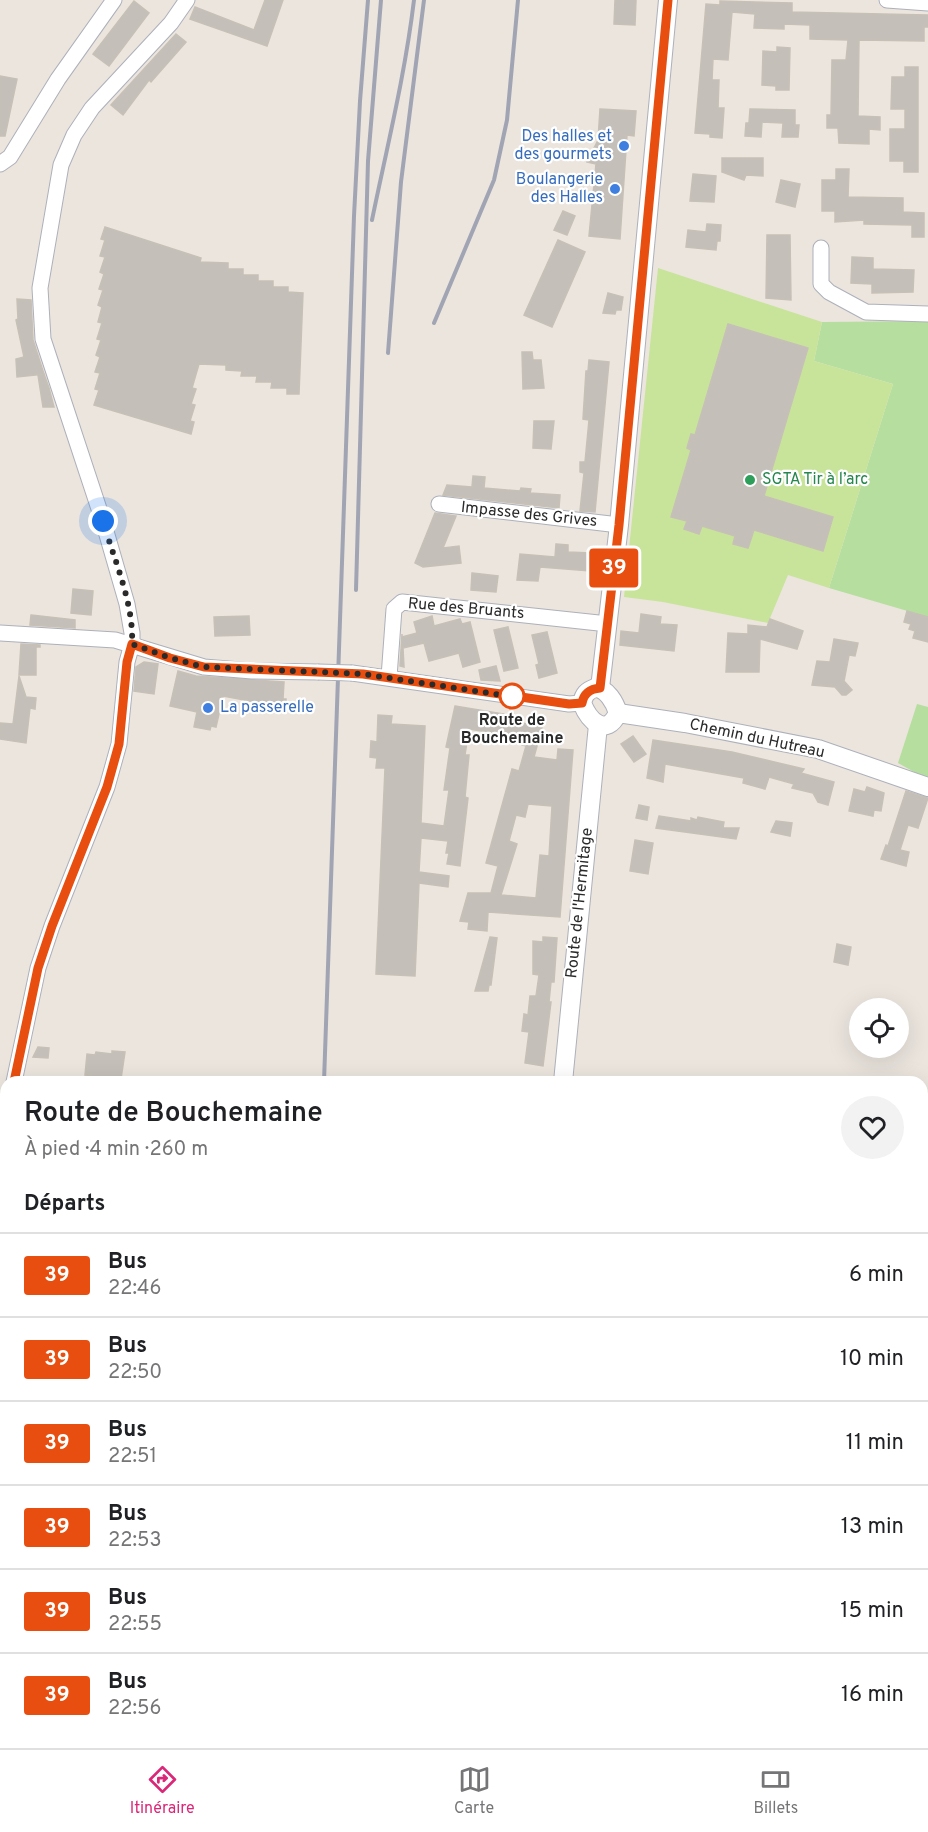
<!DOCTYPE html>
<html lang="fr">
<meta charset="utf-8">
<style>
body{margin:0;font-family:Overpass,sans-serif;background:#f2f2f2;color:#202124;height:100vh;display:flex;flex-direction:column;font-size:22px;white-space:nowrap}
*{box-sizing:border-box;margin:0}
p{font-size:20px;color:#757577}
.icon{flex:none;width:33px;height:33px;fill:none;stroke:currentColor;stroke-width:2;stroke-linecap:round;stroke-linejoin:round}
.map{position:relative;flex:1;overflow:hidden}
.details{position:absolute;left:0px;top:1076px;width:928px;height:674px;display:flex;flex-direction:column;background:#fff;border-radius:18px 18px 0 0;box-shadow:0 6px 24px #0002}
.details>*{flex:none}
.badge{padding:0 12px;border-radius:4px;font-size:21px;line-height:39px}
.tools{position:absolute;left:849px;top:998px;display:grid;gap:12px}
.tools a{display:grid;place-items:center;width:60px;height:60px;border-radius:50%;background:#fff;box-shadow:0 6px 24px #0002;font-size:30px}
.you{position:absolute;width:30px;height:30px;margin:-15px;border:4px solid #fff;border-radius:50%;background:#1a73e8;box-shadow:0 0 0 9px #1a73e833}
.map>.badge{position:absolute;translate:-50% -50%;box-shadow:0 0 0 3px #fff}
h2{padding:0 24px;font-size:22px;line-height:54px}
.round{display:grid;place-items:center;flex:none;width:63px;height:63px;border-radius:32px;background:#f2f2f2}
.head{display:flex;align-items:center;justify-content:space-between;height:102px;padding:0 24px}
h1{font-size:28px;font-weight:600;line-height:45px}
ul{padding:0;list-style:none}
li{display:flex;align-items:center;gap:18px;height:84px;padding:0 24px;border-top:2px solid #e0e0e0}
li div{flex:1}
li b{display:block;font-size:22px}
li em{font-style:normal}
li .badge{min-width:66px;font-weight:700;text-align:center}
.tabs{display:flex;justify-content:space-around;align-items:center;height:84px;border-top:2px solid #e0e0e0;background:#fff;font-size:16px;color:#757577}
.tabs a{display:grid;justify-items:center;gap:3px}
.tabs .on{color:#db2777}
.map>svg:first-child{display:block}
</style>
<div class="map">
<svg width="928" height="1748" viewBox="0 0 928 1748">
<rect width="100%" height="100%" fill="#ebe5de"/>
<g fill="#b6de9e">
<polygon points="928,321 928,617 829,588 893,384 814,361 822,322"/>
<polygon points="917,704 928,707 928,777 916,773 898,763"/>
</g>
<polygon fill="#c8e49b" points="658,268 822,322 814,361 893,384 829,588 788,575 768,623 663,602 624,597"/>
<g fill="#c4bfb9" stroke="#c6c0b7" stroke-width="1.5" fill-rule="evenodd">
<polygon points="265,0 283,0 267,46 190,19 195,7 254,30"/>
<polygon points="615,0 636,0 635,25 614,24"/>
<polygon points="134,1 149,13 109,66 93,54"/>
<polygon points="720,1 792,3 792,12 928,15 928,27 924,27 924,41 859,40 858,116 880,117 880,130 869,129 869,144 839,143 838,128 827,128 827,115 831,115 832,60 846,60 848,40 810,39 810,25 784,24 784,29 754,28 755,14 732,12 728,60 713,59 712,80 719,80 718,108 724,108 722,138 710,137 710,134 695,133 706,4 720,5"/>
<polygon points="176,34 186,42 151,82 149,80 123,115 111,105"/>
<polygon points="777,47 790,48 789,90 776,90 776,86 762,85 763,51 777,52"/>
<polygon points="905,67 918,67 918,172 904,172 904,161 890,161 890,129 905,129 905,109 891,109 892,77 905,77"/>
<polygon points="0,76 17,79 5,136 0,136"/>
<polygon points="600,109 636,111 634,136 627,135 620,239 589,236 596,164 587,162 598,140"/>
<polygon points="750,109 795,110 795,125 799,125 798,137 782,137 783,123 762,122 761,137 745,136 746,123 749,123"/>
<polygon points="722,158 763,158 763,176 746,175 744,180 722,172"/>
<polygon points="836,169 849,169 848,197 903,198 903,212 924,213 924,237 912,237 912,225 864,224 864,220 835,222 835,211 822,211 822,180 836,180"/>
<polygon points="693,174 716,176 714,202 690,201"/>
<polygon points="781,180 800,184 795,207 776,202"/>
<polygon points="563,211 575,216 567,235 554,230"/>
<polygon points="707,224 721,225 720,241 717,241 716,250 686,247 688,230 706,232"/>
<polygon points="105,227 201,258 200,262 228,263 228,269 243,269 243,275 258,275 258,281 273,281 273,287 288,287 288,292 303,293 299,394 287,394 287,388 271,388 272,382 256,382 257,376 241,376 242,371 226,370 226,365 199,364 192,388 196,389 191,404 195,405 190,421 194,422 191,434 94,405 99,390 95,389 100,373 95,372 100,357 96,355 101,340 97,339 102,323 98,322 102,307 98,305 103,290 99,289 104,274 100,272 105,257 100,256 105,240 101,239"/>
<polygon points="767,235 790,235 791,300 766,298"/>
<polygon points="558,240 585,252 552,327 524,315"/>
<polygon points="852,257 873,258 873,269 914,270 913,292 872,293 872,284 851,283"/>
<polygon points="608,293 623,297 621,310 616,310 615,314 603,313"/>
<polygon points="17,299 31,300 33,340 44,374 17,377 16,359 24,357 16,320 18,319"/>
<polygon points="728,324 808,348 764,496 833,517 823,551 754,530 748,548 733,544 735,536 702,526 699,534 684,529 687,521 671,517 691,450 687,448 691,434 695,435"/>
<polygon points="522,352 532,352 533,360 541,360 544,388 523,389"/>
<polygon points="589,360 609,362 595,512 580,511 584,473 580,472 580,462 585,462 589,420 583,419 586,371 588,371"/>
<polygon points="44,374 49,388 54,407 43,407 38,375"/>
<polygon points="534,421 554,421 551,449 533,448"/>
<polygon points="473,476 485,477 484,488 520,491 521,488 531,489 530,493 560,495 559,508 443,495 447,485 472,487"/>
<polygon points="435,513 456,516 443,548 459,546 461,563 423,567 415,563"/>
<polygon points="556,544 568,545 568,552 591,553 590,571 540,567 538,581 517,580 520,554 555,557"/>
<polygon points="472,573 498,576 496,592 471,590"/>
<polygon points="73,589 93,591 91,615 71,613"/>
<polygon points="907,611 928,617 928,642 913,638 915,631 909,629 911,624 904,622"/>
<polygon points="641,614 661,617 660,624 677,625 674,651 620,645 621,631 639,633"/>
<polygon points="31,615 75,620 75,628 30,625"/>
<polygon points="249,616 250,635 215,636 214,617"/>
<polygon points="432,616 434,626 460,619 462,624 470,622 480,662 463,667 459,653 429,661 424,643 403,648 404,667 400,666 402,634 402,637 417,633 414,622"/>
<polygon points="770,619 803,631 797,649 760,639 759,672 726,672 728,633 748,634 748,625 767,627"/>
<polygon points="508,627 518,668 504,671 494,630"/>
<polygon points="547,632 557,673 539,678 536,665 539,664 532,635"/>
<polygon points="834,639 858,643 855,656 849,655 844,681 852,690 846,695 842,695 835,687 812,685 817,661 830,662"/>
<polygon points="21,644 40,645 40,647 36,647 36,675 19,675"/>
<polygon points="144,662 158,664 154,694 134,691 136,667"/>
<polygon points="496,666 500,681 481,680 479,670"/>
<polygon points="178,671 196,676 284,682 283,699 286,699 286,710 255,707 255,702 223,696 216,727 211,726 210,730 194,727 197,712 170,706"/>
<polygon points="19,676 26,697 36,698 35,709 30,708 26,743 0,739 0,723 13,724"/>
<path d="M 455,706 L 504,714 L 503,718 L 542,728 L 534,757 L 557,760 L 558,749 L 573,750 L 560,917 L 488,912 L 487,931 L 468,929 L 469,922 L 460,921 L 468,893 L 491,893 L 498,866 L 486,863 L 512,769 L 519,771 L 526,746 L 517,743 L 519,737 L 469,729 L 465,755 L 469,755 L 465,797 L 468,798 L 460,866 L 447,864 L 449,853 L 446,853 L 448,841 L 421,838 L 419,872 L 449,876 L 448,887 L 419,883 L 415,976 L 376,974 L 385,768 L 376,768 L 377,758 L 370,757 L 371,741 L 377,742 L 378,715 L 392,716 L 391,724 L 425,726 L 421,823 L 444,826 L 449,790 L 444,790 L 450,748 L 446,747 ZM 528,804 L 552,806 L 549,856 L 540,855 L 536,898 L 501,895 L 517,844 L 509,841 L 516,815 L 525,817 Z"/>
<polygon points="633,736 646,754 634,762 621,744"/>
<polygon points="653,740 732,752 804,769 801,773 834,782 828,805 818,802 813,793 792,788 794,784 769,777 765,789 743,783 744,778 665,764 663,782 647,778"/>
<polygon points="867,787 884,793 881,811 874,810 873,816 849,811 854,789 865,792"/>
<polygon points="906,791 928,798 918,828 908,825 900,850 909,852 906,866 881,859 886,845 888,846"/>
<polygon points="639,805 649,807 647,820 636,818"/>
<polygon points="659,816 691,821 691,818 697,820 698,817 724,822 723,828 739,828 736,839 656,828"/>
<polygon points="776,821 792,823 790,836 771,832"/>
<polygon points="635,840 653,843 648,874 630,871"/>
<polygon points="490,937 497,938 491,985 489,985 488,991 475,991"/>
<polygon points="543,937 557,938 554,982 551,982 549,1002 551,1002 543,1066 525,1063 529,1032 522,1031 524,1014 528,1015 530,996 536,996 539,975 533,974 533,941 543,942"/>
<polygon points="837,944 851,947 848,965 834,962"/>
<polygon points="38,1047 49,1048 48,1058 33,1057"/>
<polygon points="112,1051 125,1052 121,1079 85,1075 87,1054 95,1055 96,1052 112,1054"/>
</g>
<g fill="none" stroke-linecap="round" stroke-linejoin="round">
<defs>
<g id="minor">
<polyline points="887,0 928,3"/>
<polyline points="0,164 10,157 58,79 114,0"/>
<polyline points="821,248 821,284 829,292 866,312 928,314"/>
<polyline points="439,504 619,525"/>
<polyline points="0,633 115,640 204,667 252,671 318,672"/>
<polyline points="352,673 569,704 582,703"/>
<polyline points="389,677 394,609 402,602 608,624"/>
<polyline points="14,1082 38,968 52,926 107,787 119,744 127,662 132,644 132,633 127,604 103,521 43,339 40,288 61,165 74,135 92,108 171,23 187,0"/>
<polyline points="0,1125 6,1106"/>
</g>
<g id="tertiary">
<path d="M 595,688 C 607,688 615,703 618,713 C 606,738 589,721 582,703 C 584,694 587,691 595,688 Z"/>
<polyline points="600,688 619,525 668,0"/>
<polyline points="618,713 685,723 818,749 928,787"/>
<polyline points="563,1082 598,725"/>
<polyline points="501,1748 501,1743"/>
</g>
</defs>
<use href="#minor" stroke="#aeb0ba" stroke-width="17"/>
<use href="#tertiary" stroke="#aeb0ba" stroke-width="20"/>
<use href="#minor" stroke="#fff" stroke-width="15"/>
<use href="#tertiary" stroke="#fff" stroke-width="18"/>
<g stroke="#a1a4b3" stroke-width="4">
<path d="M 372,220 C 387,147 405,75 414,0"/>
<polyline points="434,323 494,180 507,120 518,0"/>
<polyline points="388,353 401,182 424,0"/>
<polyline points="356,590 368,161 381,0"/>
<polyline points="324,1082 354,216 360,101 368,0"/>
<polyline points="302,1748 302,1743"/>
</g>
<defs>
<polyline id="minor-bridge" points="318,672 352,673"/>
</defs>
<use href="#minor-bridge" stroke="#aeb0ba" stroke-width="17" stroke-linecap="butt"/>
<use href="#minor-bridge" stroke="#fff" stroke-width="15"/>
</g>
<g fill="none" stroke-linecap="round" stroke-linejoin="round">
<defs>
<path id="line" d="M 14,1082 L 38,968 L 52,926 L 107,787 L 119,744 L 127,662 L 132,644 L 170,658 L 204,667 L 363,674 L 569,704 L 582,703 C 584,693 590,689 600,688 L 619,525 L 668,0"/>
</defs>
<use href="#line" stroke="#fff" stroke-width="14"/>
<use href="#line" stroke="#e84e0f" stroke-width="9"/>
<path stroke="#2a2a2a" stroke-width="6" stroke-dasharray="0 10.8" d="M 103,521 C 114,560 134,603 132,644 L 170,658 L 204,667 L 363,674 L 515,697 L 512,696"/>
</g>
<g fill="#3f7fe0" stroke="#fff" stroke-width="2">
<circle cx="624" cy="146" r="6"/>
<circle cx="615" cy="189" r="6"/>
<circle cx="208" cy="708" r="6"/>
</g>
<circle fill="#2e9e5b" stroke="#fff" stroke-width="2" cx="750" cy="480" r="6"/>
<circle fill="#fff" stroke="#e84e0f" stroke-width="3" cx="512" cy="696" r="12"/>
<g text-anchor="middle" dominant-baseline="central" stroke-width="4.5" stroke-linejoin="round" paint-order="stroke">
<g font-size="16" fill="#366cbe" stroke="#fff" text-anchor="end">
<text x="612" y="137">Des halles et<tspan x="612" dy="18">des gourmets</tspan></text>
<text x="603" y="180">Boulangerie<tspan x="603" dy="18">des Halles</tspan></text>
<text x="220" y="708" text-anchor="start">La passerelle</text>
</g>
<g font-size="16" fill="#27864d" stroke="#fff" text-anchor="start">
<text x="762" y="480">SGTA Tir à l’arc</text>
</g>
<g font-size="16" fill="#2a2a2a" stroke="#fff">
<text transform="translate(529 515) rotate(6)">Impasse des Grives</text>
<text transform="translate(466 609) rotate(5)">Rue des Bruants</text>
<text transform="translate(757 739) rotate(12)">Chemin du Hutreau</text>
<text transform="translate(580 903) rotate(-84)">Route de l'Hermitage</text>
</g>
<g font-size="16" font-weight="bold" fill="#2a2a2a" stroke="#fff">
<text x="512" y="721">Route de<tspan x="512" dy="18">Bouchemaine</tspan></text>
</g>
</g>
</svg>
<div class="tools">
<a><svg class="icon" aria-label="locate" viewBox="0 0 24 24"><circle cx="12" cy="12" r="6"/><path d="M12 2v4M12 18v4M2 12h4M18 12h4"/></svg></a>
</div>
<div class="you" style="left:103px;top:521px"></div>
<b class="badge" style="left:614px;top:568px;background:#e84e0f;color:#fff">39</b>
<section class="details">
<div class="head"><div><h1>Route de Bouchemaine</h1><p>À pied · 4 min · 260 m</p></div><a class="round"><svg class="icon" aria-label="heart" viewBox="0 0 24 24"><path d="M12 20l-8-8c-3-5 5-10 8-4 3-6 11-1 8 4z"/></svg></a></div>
<h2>Départs</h2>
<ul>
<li><span class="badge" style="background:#e84e0f;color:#fff">39</span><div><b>Bus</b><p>22:46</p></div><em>6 min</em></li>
<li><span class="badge" style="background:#e84e0f;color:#fff">39</span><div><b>Bus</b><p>22:50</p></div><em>10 min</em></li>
<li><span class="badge" style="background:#e84e0f;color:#fff">39</span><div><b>Bus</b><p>22:51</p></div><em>11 min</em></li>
<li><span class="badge" style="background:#e84e0f;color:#fff">39</span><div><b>Bus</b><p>22:53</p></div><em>13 min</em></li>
<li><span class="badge" style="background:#e84e0f;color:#fff">39</span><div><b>Bus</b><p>22:55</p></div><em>15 min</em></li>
<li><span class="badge" style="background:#e84e0f;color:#fff">39</span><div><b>Bus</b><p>22:56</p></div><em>16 min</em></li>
</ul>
</section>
</div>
<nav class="tabs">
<a class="on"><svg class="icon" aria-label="directions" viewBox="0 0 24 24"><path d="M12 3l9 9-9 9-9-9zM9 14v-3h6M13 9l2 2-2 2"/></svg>Itinéraire</a>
<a><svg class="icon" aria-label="map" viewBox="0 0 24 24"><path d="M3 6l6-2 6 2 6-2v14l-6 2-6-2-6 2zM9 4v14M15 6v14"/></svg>Carte</a>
<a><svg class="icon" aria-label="tickets" viewBox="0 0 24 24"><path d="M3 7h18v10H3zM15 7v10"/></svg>Billets</a>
</nav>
